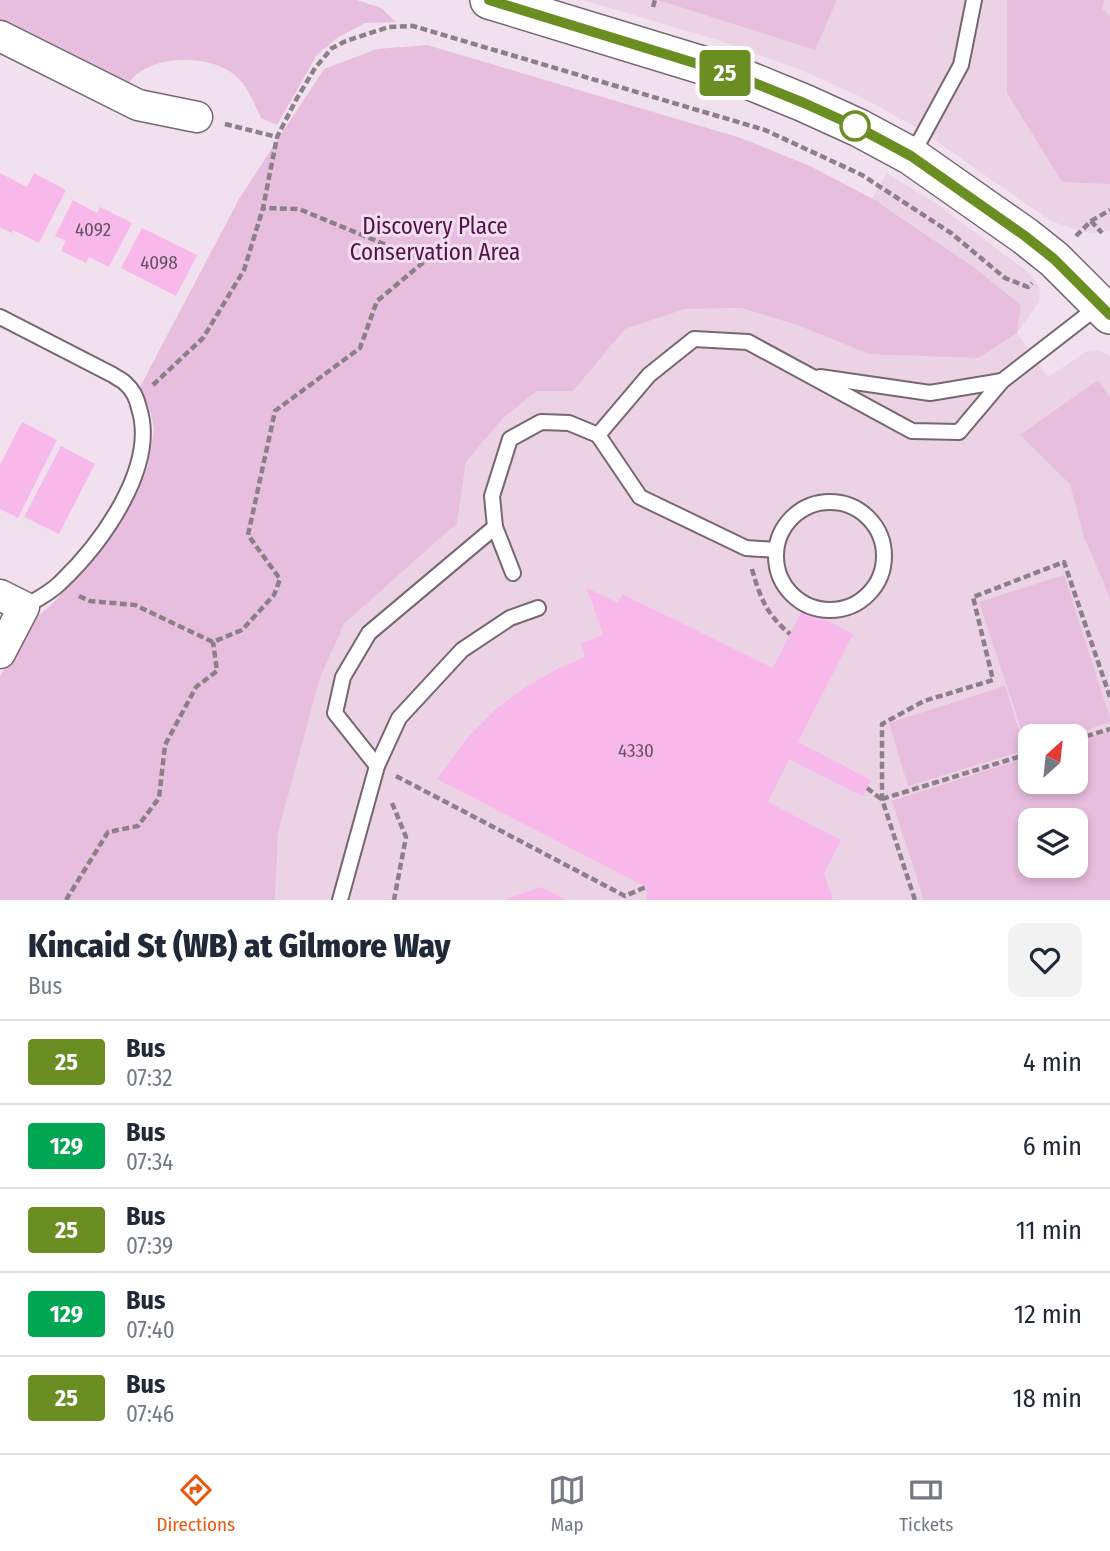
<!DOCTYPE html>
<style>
body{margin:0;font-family:"Fira Sans Condensed",sans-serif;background:#f2f2f3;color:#1f2937;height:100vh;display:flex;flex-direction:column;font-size:26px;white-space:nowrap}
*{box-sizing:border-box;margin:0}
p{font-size:23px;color:#747a83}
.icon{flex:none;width:38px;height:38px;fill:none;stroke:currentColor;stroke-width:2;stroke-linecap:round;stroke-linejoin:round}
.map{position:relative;height:900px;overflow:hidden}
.side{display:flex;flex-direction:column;background:#fff;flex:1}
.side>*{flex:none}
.badge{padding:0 14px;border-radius:5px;font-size:24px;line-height:46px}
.needle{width:46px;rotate:27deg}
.tools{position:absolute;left:1018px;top:724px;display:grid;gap:14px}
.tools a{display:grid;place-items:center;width:70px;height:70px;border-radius:14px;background:#fff;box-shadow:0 4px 10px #0003;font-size:35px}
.map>.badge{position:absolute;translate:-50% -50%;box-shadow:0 0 0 4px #fff}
.round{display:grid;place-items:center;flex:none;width:74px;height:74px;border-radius:14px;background:#f2f2f3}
.overview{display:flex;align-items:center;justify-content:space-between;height:119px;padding:0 28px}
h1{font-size:33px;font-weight:800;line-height:52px}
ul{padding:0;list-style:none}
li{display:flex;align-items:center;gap:21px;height:84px;padding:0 28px;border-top:2px solid #e0e1e3}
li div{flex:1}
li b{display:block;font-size:26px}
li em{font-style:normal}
li .badge{min-width:77px;font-weight:700;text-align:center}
.menu{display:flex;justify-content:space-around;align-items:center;height:98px;border-top:2px solid #e0e1e3;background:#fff;font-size:19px;color:#747a83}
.menu a{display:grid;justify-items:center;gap:4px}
.menu .current{color:#ea580c}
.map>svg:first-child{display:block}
</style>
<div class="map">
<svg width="1110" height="900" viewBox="0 0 1110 900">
<rect width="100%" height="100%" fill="#f1e0ed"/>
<g fill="#ebd3e5" fill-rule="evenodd">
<polygon points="583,0 1110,0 1110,231 1091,233 1080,231 1054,222 1039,213 918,128 859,96 801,70 724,42"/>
<path d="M 887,173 L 938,205 L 1025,270 L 1035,280 L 1040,289 L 1039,302 L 1017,333 L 1048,377 L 1086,352 L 1099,351 L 1110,356 L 1110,900 L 275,900 L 278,833 L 320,678 L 344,624 L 457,523 L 466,462 L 503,418 L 537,391 L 573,391 L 625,329 L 685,309 L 741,308 L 800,326 ZM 1031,737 L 1076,737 L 1076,782 L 1031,782 ZM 1031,821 L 1076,821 L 1076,866 L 1031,866 Z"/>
</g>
<g fill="#e8bede" fill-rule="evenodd">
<path d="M 0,0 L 357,0 L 381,8 L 396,22 L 365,23 L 337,38 L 317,55 L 277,125 L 261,118 C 255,105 249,89 239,79 C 215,54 155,53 132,79 C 129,82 128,86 126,89 L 0,21 Z"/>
<polygon points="658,0 837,0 815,50"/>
<polygon points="1007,0 1105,0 1102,8 1110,17 1110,184 1062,182 1007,93"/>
<polygon points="427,45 741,138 810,166 873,199 972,266 1021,305 1017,333 978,358 869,354 800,326 741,308 685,309 625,329 573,391 537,391 503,418 466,462 457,523 344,624 320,678 278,833 275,900 0,900 0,677 27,626 53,603 94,560 113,534 137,493 148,466 154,429 151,413 140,387 239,199 324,69 377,49"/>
<polygon points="1098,380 1110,398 1110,598 1083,534 1070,484 1020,435"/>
<polygon points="1064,575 1110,718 1110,722 1066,737 1031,737 1031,748 1028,749 979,602"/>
<polygon points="1005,686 1025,750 908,786 889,723"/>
<path d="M 1110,730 L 1110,900 L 924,900 L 892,801 L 1031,756 L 1031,782 L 1076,782 L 1076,741 ZM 1031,821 L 1076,821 L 1076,866 L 1031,866 Z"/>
</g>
<g fill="#f8b9ea">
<polygon points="0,173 27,187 34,173 66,190 39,243 13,230 12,233 0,227"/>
<polygon points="73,200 97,213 100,207 132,223 109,267 89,257 86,263 61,251 66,241 55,236"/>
<polygon points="142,228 197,255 176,296 121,268"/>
<polygon points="22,422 57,440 18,518 0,509 0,465"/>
<polygon points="61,446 95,464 59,534 24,517"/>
<polygon points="587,588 618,603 622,594 773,668 803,609 853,634 798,742 871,780 863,796 789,759 768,802 841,840 824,873 833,900 647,900 646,887 437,779 468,737 495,710 524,688 559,668 585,657 581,643 603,635"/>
<polygon points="541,887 567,900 504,900"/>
</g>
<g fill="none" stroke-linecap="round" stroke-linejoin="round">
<defs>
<g id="service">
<polyline points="912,155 961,65 974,0"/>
<path d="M 0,317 L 113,375 C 117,378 123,380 126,384 C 133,390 137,399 139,408 C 158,467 101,544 60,583 C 50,593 36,600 24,607"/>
<polyline points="820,377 930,393 1002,381"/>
<polyline points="598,435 640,497 746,548 776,550"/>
<circle cx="830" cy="556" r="54"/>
<polyline points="513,573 495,527 492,496 510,439 541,422 569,423 598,435 649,375 694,339 748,342 912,431 959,432 1002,381 1100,305"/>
<polyline points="377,766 335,713 343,677 369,633 495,527"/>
<polyline points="340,900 377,766 399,718 462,650 510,618 538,608"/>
</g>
<g id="minor">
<polyline points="0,36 138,105 197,117"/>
<polyline points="0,595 24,607 0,653"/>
</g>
<polyline id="tertiary" points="489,0 738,76 804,103 859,128 911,156 1025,236 1054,259 1110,315"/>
</defs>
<use href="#service" stroke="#766772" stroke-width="18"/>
<use href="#minor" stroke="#766772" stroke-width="33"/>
<use href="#tertiary" stroke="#766772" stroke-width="40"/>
<g stroke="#8b7f88" stroke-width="4.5" stroke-dasharray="7 3.5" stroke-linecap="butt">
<polyline points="653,7 655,0"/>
<polyline points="225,124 277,137"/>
<polyline points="1091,221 1102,233"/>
<polyline points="1076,236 1091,221 1110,210"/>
<polyline points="153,385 203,338 244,270 263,208 277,137 296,100 315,68 332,48 346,41 389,27 413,26 765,130 862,175 951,233 1005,278 1028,287 1032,283"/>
<path d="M 752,569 C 760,598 767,615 790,634"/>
<polyline points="79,596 90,601 135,605 213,642 242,630 274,595 280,579 248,535 275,411 360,348 377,301 425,261 299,209 263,208"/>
<polyline points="1076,739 1110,729"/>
<polyline points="396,776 625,896 646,887"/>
<polyline points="867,788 881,799"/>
<polyline points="882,799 1031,753"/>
<polyline points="392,803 406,837 394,900"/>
<polyline points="66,900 108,832 138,826 159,798 165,745 196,687 217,671 213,642"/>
<polyline points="915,900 882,799 882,724 924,701 993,680 973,597 1064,562 1110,697"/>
</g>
<use href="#service" stroke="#fff" stroke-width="14"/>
<use href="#minor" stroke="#fff" stroke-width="30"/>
<use href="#tertiary" stroke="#fff" stroke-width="37"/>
</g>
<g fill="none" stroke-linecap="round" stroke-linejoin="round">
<defs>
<polyline id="line" points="489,0 737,76 804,103 859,128 911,156 1025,236 1054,259 1110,315"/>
</defs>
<use href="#line" stroke="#fff" stroke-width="16"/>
<use href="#line" stroke="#6b8e23" stroke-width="10"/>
</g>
<circle fill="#fff" stroke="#6b8e23" stroke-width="3.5" cx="855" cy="126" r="14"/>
<g text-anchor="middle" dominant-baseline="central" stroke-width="6" stroke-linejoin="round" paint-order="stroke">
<g font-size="19" fill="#675262">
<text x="93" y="229">4092</text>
<text x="159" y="262">4098</text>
<text x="636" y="750">4330</text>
</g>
<g font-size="23" fill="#560e4c" stroke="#f1e0ed">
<text x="435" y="226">Discovery Place<tspan x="435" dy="26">Conservation Area</tspan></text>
</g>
</g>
</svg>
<div class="tools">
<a><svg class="needle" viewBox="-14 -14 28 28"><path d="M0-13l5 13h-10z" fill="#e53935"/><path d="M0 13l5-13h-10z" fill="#747a83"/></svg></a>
<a><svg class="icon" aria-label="layers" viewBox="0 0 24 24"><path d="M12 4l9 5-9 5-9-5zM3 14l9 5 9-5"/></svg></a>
</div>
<b class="badge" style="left:725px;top:73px;background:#6b8e23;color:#fff">25</b>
</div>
<section class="side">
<div class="overview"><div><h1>Kincaid St (WB) at Gilmore Way</h1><p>Bus</p></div><a class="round"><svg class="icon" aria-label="heart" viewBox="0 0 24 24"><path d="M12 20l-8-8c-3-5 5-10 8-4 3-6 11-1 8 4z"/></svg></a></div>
<ul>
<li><span class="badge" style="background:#6b8e23;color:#fff">25</span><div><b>Bus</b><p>07:32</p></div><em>4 min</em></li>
<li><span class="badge" style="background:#00a651;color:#fff">129</span><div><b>Bus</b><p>07:34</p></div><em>6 min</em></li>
<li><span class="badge" style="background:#6b8e23;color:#fff">25</span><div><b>Bus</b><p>07:39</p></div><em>11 min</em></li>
<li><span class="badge" style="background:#00a651;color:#fff">129</span><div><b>Bus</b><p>07:40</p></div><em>12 min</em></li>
<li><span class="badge" style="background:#6b8e23;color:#fff">25</span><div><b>Bus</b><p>07:46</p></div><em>18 min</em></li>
</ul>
</section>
<nav class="menu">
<a class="current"><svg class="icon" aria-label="directions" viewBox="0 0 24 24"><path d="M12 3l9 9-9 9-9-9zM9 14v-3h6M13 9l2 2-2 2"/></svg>Directions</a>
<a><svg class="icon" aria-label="map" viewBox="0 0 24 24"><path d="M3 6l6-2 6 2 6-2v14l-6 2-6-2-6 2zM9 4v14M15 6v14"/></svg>Map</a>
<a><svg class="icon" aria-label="tickets" viewBox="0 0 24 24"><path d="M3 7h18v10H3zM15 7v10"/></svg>Tickets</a>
</nav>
